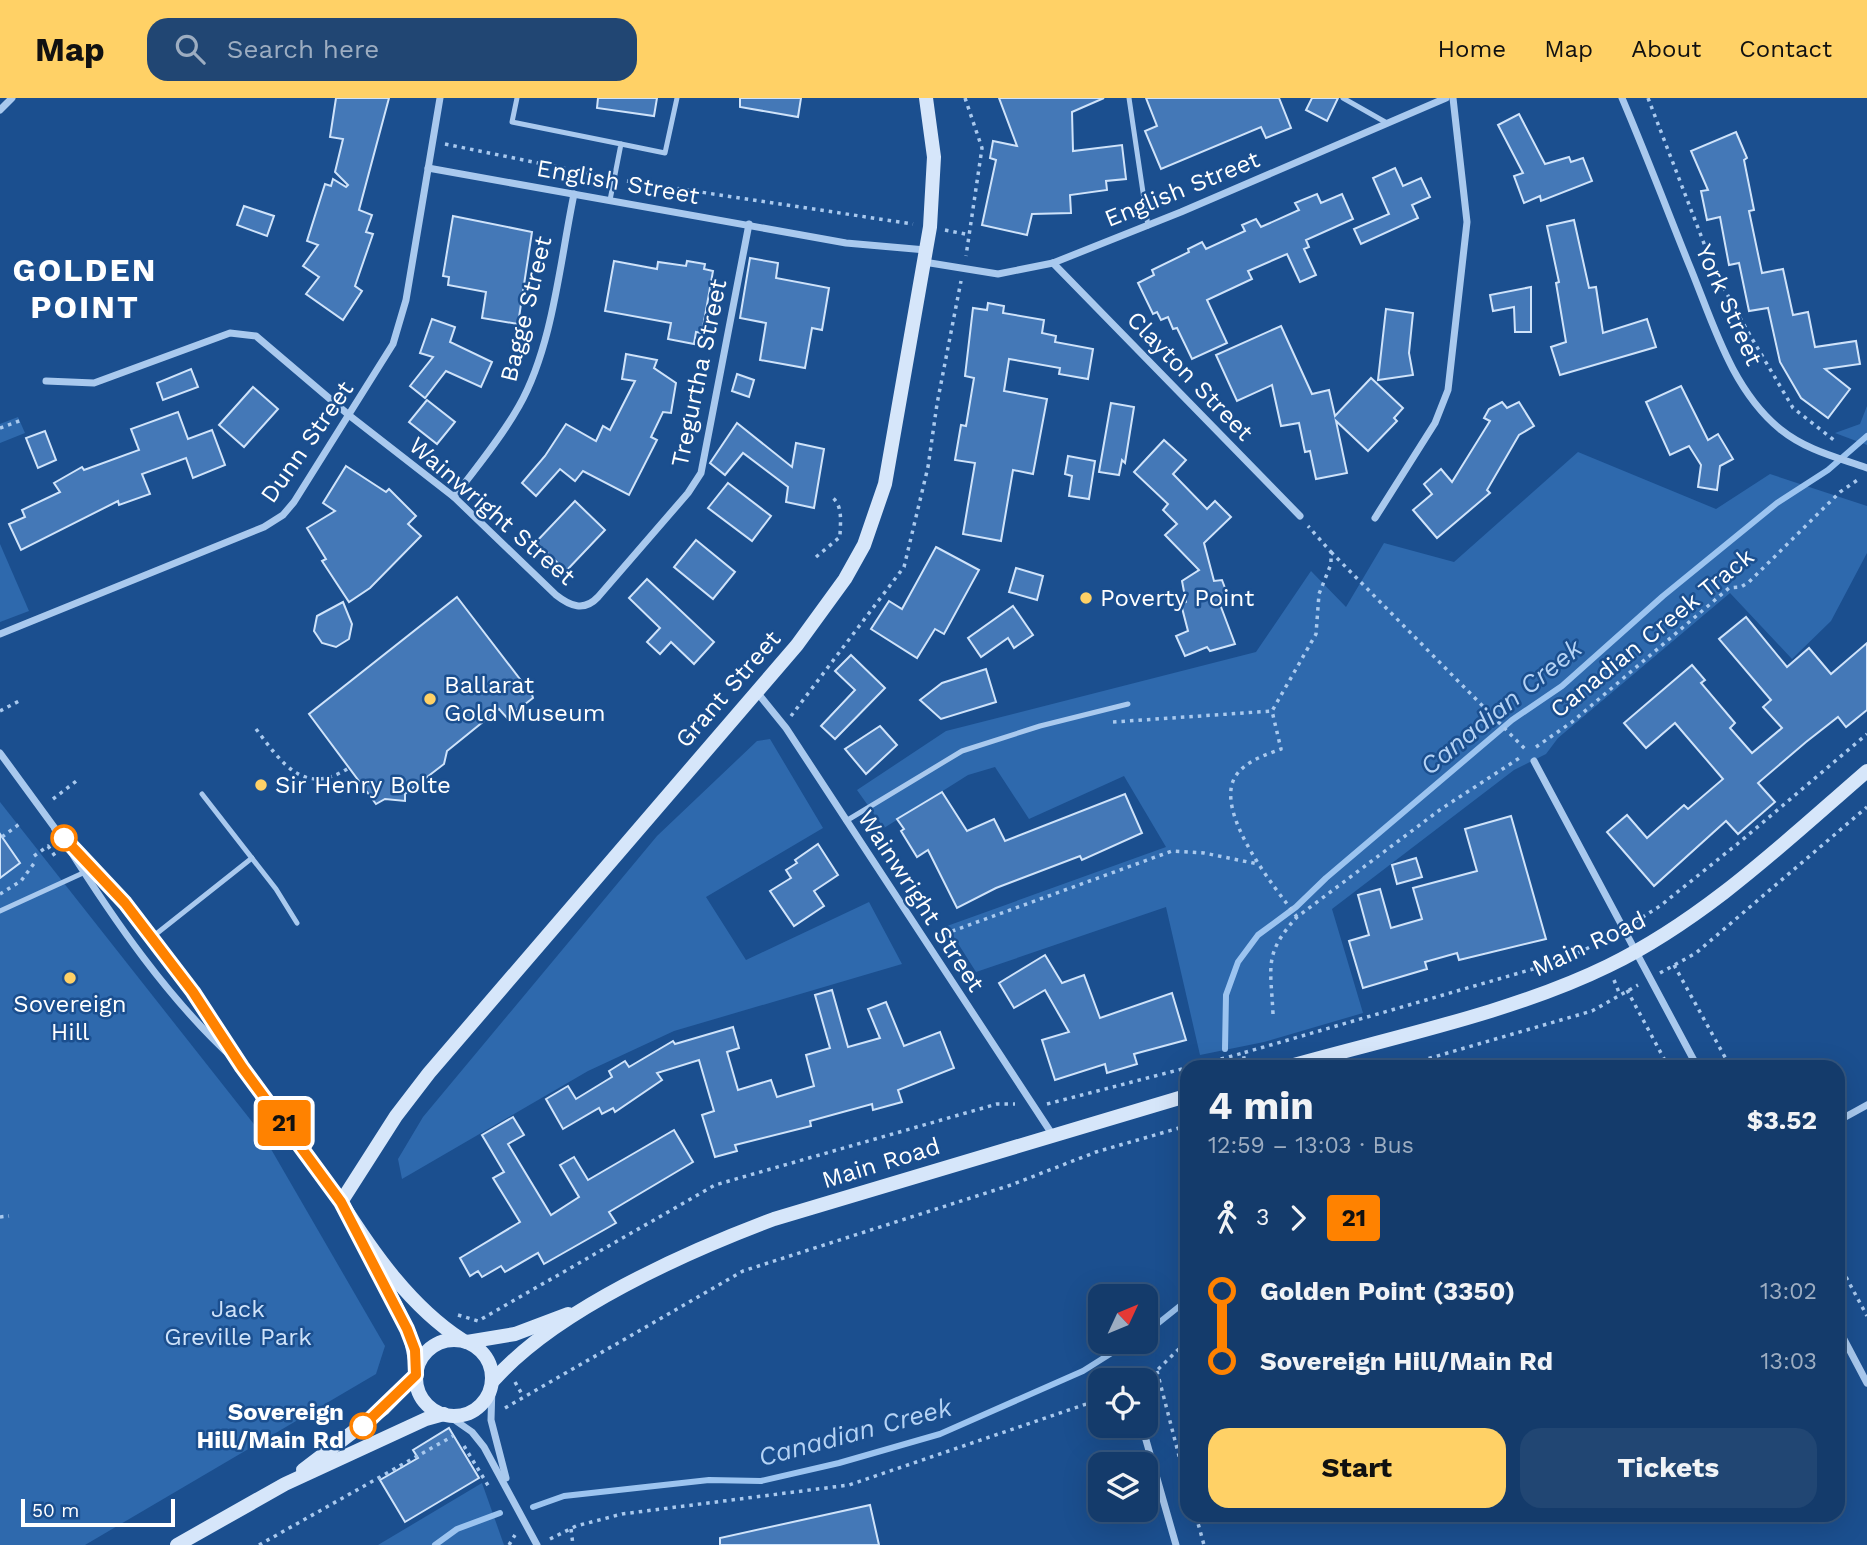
<!DOCTYPE html>
<meta charset="utf-8">
<style>
body{margin:0;font-family:"Work Sans",sans-serif;background:#214673;color:#f1f3f6;height:100vh;display:flex;flex-direction:column;font-size:26px;white-space:nowrap}
*{box-sizing:border-box;margin:0}
p{font-size:23px;color:#9dadc1}
.icon{flex:none;width:38px;height:38px;fill:none;stroke:currentColor;stroke-width:2;stroke-linecap:round;stroke-linejoin:round}
.map{position:relative;flex:1;overflow:hidden}
.drawer{position:absolute;left:1180px;top:962px;width:665px;height:462px;display:flex;flex-direction:column;background:#143b6b;border-radius:21px;box-shadow:0 7px 28px #0002,0 0 0 2px #33557e}
.drawer>*{flex:none}
.badge{padding:0 14px;border-radius:5px;font-size:24px;line-height:46px}
.needle{width:46px;rotate:46deg}
.tools{position:absolute;left:1088px;top:1186px;display:grid;gap:14px}
.tools a{display:grid;place-items:center;width:70px;height:70px;border-radius:14px;background:#143b6b;box-shadow:0 7px 28px #0002,0 0 0 2px #33557e;font-size:35px}
.scale{position:absolute;left:21px;bottom:18px;width:154px;box-sizing:border-box;padding-left:7px;border:4px solid #fff;border-top:0;font-size:19px;line-height:24px;white-space:nowrap;color:#fff;-webkit-text-stroke:5px #1b4f8f;paint-order:stroke}
.map>.badge{position:absolute;translate:-50% -50%;box-shadow:0 0 0 4px #fff}
.legs{display:flex;align-items:center;gap:10px;height:77px;padding:0 28px;font-size:23px}
.legs p{margin-inline-start:auto}
.headline{display:flex;align-items:center;justify-content:space-between;height:119px;padding:0 28px}
h1{font-size:38px;font-weight:700;line-height:52px}
.action{display:flex;gap:14px;margin-top:auto;padding:14px 28px}
.action a{flex:1;height:80px;border-radius:21px;background:#ffd166;color:#111;font-size:28px;font-weight:700;line-height:80px;text-align:center}
.action a+a{background:#214673;color:#f1f3f6}
ul{padding:0 28px;list-style:none}
li{display:flex;align-items:center;gap:24px;height:70px;font-size:26px}
li i{display:grid;place-items:center;width:10px;height:100%;margin:0 9px;background:currentColor}
li i::after{content:'';width:18px;height:18px;margin:-9px;border:5px solid;border-radius:50%;background:#143b6b}
li p{margin-inline-start:auto}
li:first-child i{background:linear-gradient(#0000 50%,currentColor 0)}
li:last-child i{background:linear-gradient(currentColor 50%,#0000 0)}
header{display:flex;align-items:center;gap:42px;box-sizing:border-box;height:98px;padding:0 35px;background:#ffd166;color:#111}
header strong{font-size:33px}
nav{display:flex;gap:38px;margin-inline-start:auto;font-size:24px}
.search{width:490px;height:63px;background:#214673;display:flex;align-items:center;gap:18px;box-sizing:border-box;padding:0 24px;border-radius:21px;color:#9dadc1;font-size:26px}
.map>svg:first-child{display:block}
</style>
<header>
<strong>Map</strong>
<div class="search"><svg class="icon" aria-label="search" viewBox="0 0 24 24"><circle cx="10" cy="10" r="6"/><path d="M15 15l6 6"/></svg>Search here</div>
<nav><a>Home</a><a>Map</a><a>About</a><a>Contact</a></nav>
</header>
<div class="map">
<svg width="1867" height="1447" viewBox="0 0 1867 1447">
<rect width="100%" height="100%" fill="#1b4f8f"/>
<g fill="#2e69ad">
<polygon points="1867,308 1867,347 1835,335 1860,326"/>
<polygon points="18,319 25,335 0,345 0,326"/>
<polygon points="1578,354 1716,411 1770,376 1867,408 1867,455 1831,523 1792,561 1730,495 1558,640 1546,656 1514,672 1332,811 1363,915 1264,944 1200,957 1166,809 976,874 947,828 1166,749 1124,678 1029,721 995,669 968,677 884,730 857,692 946,633 1256,554 1311,473 1346,509 1384,445 1454,464"/>
<polygon points="0,446 29,513 0,524"/>
<polygon points="770,641 823,730 706,799 746,862 869,804 902,866 674,933 588,973 402,1081 398,1061 423,1019 657,738 757,643"/>
<polygon points="0,704 264,1039 385,1248 376,1276 85,1447 0,1447"/>
<polygon points="482,1385 504,1447 378,1447"/>
</g>
<g fill="none" stroke-linecap="round" stroke-linejoin="round">
<g stroke="#9cc4f0" stroke-width="6">
<polyline points="1225,951 1226,897 1238,864 1258,837 1296,809 1326,780 1512,622 1562,588 1663,498 1777,405 1828,372 1867,338"/>
<polyline points="1146,1235 1186,1203"/>
<polyline points="533,1409 564,1398 709,1382 761,1383 839,1365 940,1336 1083,1273 1129,1244"/>
<polyline points="435,1447 457,1431 500,1415"/>
</g>
</g>
<g fill="#4478b7" stroke="#cfe3fa" stroke-width="2">
<polygon points="336,0 389,0 359,112 372,117 366,134 373,136 355,188 362,193 343,222 306,196 319,179 303,168 318,147 307,143 325,86 331,88 333,81 346,89 348,87 335,74 343,41 330,39"/>
<polygon points="598,0 657,0 654,18 597,10"/>
<polygon points="740,0 801,0 798,19 740,9"/>
<polygon points="999,0 1104,0 1072,14 1073,53 1122,47 1126,81 1106,83 1107,92 1070,97 1071,115 1032,116 1027,137 982,127 996,62 990,60 993,43 1017,48"/>
<polygon points="1146,0 1279,0 1291,30 1266,40 1261,29 1161,71 1145,33 1157,28"/>
<polygon points="1312,0 1338,0 1327,23 1306,12"/>
<polygon points="1519,16 1545,66 1569,59 1571,64 1583,60 1592,83 1541,103 1540,98 1524,105 1514,78 1523,75 1498,27"/>
<polygon points="1736,34 1747,60 1744,62 1754,112 1749,113 1762,175 1783,171 1793,217 1808,214 1815,249 1856,243 1860,266 1825,271 1850,291 1828,320 1801,300 1780,264 1768,210 1749,213 1739,165 1729,167 1720,119 1707,122 1701,93 1708,92 1691,53"/>
<polygon points="1395,70 1403,88 1421,80 1430,99 1412,107 1418,120 1361,146 1354,131 1389,116 1373,80"/>
<polygon points="1317,96 1321,105 1342,96 1353,121 1306,142 1309,149 1304,151 1316,177 1300,184 1287,156 1248,173 1252,181 1207,202 1227,245 1192,261 1177,230 1173,231 1168,219 1161,222 1157,214 1153,216 1138,185 1154,177 1152,172 1189,154 1188,151 1202,144 1206,151 1245,133 1242,127 1256,121 1261,129 1299,112 1295,105"/>
<polygon points="244,108 274,118 267,138 237,127"/>
<polygon points="453,118 532,134 518,226 482,220 486,194 448,187 449,179 443,178"/>
<polygon points="1574,122 1589,190 1596,189 1603,235 1647,221 1656,249 1560,277 1551,249 1566,244 1556,185 1559,184 1547,128"/>
<polygon points="750,160 778,165 776,180 829,190 822,232 812,230 805,270 760,262 766,225 740,220"/>
<polygon points="614,163 657,171 658,164 686,168 687,163 705,166 704,171 713,173 702,235 696,234 694,246 668,241 671,225 605,213"/>
<polygon points="1531,189 1531,234 1515,234 1514,209 1493,213 1490,197"/>
<polygon points="988,205 1004,208 1003,215 1044,222 1042,235 1056,238 1055,244 1093,251 1088,281 1059,276 1060,270 1009,261 1004,293 1047,301 1033,376 1013,372 1001,443 963,436 975,365 955,362 961,327 966,328 974,280 965,278 973,210 987,212"/>
<polygon points="1386,211 1413,215 1409,255 1413,277 1378,282"/>
<polygon points="432,221 455,229 450,244 492,264 481,289 446,273 425,300 410,288 433,259 420,255"/>
<polygon points="1281,228 1312,296 1329,292 1335,318 1371,280 1403,310 1394,320 1397,323 1368,353 1336,323 1347,375 1316,381 1310,353 1305,354 1299,325 1281,328 1272,287 1237,303 1216,257"/>
<polygon points="626,256 657,262 654,270 676,285 671,315 663,314 651,339 657,342 629,397 583,373 575,383 560,371 536,398 522,385 545,358 566,326 596,343 603,328 610,332 635,283 622,281"/>
<polygon points="191,271 198,289 163,302 157,285"/>
<polygon points="737,276 754,282 749,299 732,293"/>
<polygon points="1681,288 1708,342 1718,336 1733,361 1720,368 1717,392 1698,389 1701,367 1689,348 1670,357 1646,304"/>
<polygon points="253,289 278,311 244,349 219,327"/>
<polygon points="427,302 455,324 437,346 409,324"/>
<polygon points="1502,304 1507,310 1519,304 1534,328 1519,337 1487,392 1490,395 1437,440 1413,412 1432,396 1424,386 1441,371 1452,384 1490,323 1484,320 1489,311"/>
<polygon points="1111,305 1134,309 1125,365 1122,362 1119,377 1099,374"/>
<polygon points="178,314 188,341 212,332 225,367 193,380 186,360 142,376 150,396 119,407 118,403 21,452 9,426 25,419 22,412 60,394 54,385 82,369 84,372 139,352 131,331"/>
<polygon points="737,325 792,369 796,345 824,351 814,410 786,404 788,389 743,355 725,377 710,365"/>
<polygon points="45,333 56,362 38,370 26,340"/>
<polygon points="1164,342 1186,362 1173,376 1207,411 1215,403 1231,419 1204,445 1214,483 1222,482 1228,498 1218,501 1235,546 1210,553 1207,549 1185,558 1176,538 1188,533 1181,506 1186,504 1182,483 1199,472 1165,437 1177,426 1163,412 1168,406 1134,374"/>
<polygon points="1068,358 1095,363 1089,401 1069,398 1072,378 1065,376"/>
<polygon points="346,368 386,394 389,391 416,418 408,426 421,438 370,490 349,504 322,463 326,461 307,430 335,413 323,405"/>
<polygon points="728,385 771,418 752,443 708,410"/>
<polygon points="575,403 605,432 566,473 536,444"/>
<polygon points="696,442 735,474 713,501 674,469"/>
<polygon points="936,449 979,472 944,536 935,531 917,560 871,531 889,503 902,511"/>
<polygon points="1016,470 1043,478 1037,502 1009,494"/>
<polygon points="647,481 714,544 694,566 671,544 660,556 647,544 660,530 629,500"/>
<polygon points="457,499 523,585 527,582 533,600 507,620 499,611 447,653 444,666 405,696 405,703 385,701 376,706 309,616"/>
<polygon points="343,504 352,526 349,541 336,549 322,545 314,533 317,518"/>
<polygon points="1013,508 1033,537 1014,550 1008,540 981,559 968,540"/>
<polygon points="1746,519 1787,569 1809,550 1831,576 1867,545 1867,612 1846,629 1838,619 1806,644 1758,685 1775,704 1738,736 1726,723 1654,788 1607,734 1627,717 1647,740 1684,707 1688,711 1723,681 1675,625 1646,650 1624,625 1692,567 1705,582 1701,585 1735,625 1730,630 1752,655 1782,630 1763,609 1771,602 1719,541"/>
<polygon points="851,557 885,590 835,641 821,628 855,592 835,573"/>
<polygon points="986,571 996,604 941,621 920,602 942,585"/>
<polygon points="880,628 897,647 866,676 845,651"/>
<polygon points="942,694 967,733 994,721 1005,743 1125,696 1142,735 1082,762 1080,758 996,790 957,810 928,752 917,759 901,733 904,731 897,721"/>
<polygon points="1511,718 1546,841 1459,862 1457,855 1425,864 1427,871 1363,890 1349,843 1369,837 1358,797 1380,791 1391,830 1422,821 1413,790 1477,773 1465,731"/>
<polygon points="0,736 20,765 0,780"/>
<polygon points="818,746 838,777 814,793 824,808 794,828 770,793 791,780 786,772 797,765 795,762"/>
<polygon points="1416,760 1422,779 1397,786 1392,767"/>
<polygon points="1045,857 1062,885 1084,877 1100,920 1172,895 1186,942 1134,956 1137,966 1107,975 1105,966 1055,982 1042,942 1069,934 1045,892 1014,910 999,885"/>
<polygon points="832,892 848,949 880,940 868,911 886,904 904,948 940,934 954,970 898,992 902,1004 873,1012 872,1006 810,1023 811,1028 735,1047 737,1053 715,1059 702,1017 714,1013 699,962 657,975 662,982 615,1014 613,1010 602,1016 599,1010 563,1031 546,1001 568,988 576,1001 612,979 609,973 625,963 629,969 673,943 675,946 733,929 739,950 727,954 738,992 771,982 777,999 814,988 806,957 830,950 815,897"/>
<polygon points="513,1019 524,1037 508,1046 551,1117 579,1099 560,1067 574,1059 588,1082 674,1032 693,1064 609,1114 616,1125 544,1166 538,1155 505,1174 501,1168 482,1179 478,1173 470,1178 460,1160 520,1124 493,1080 504,1074 482,1037"/>
<polygon points="449,1330 479,1380 405,1424 380,1382 418,1360 413,1352"/>
<polygon points="870,1407 879,1447 720,1447 720,1440"/>
</g>
<g fill="none" stroke-linecap="round" stroke-linejoin="round">
<g stroke="#a9c9ee" stroke-width="3.5" stroke-dasharray="3.5 5" stroke-linecap="butt">
<polyline points="965,0 982,50 966,158"/>
<polyline points="1648,0 1715,174 1744,227 1793,310 1835,343"/>
<polyline points="445,46 602,78"/>
<polyline points="627,83 913,126"/>
<polyline points="945,132 970,137"/>
<polyline points="0,330 22,322"/>
<polyline points="1331,454 1526,652"/>
<path d="M 816,459 L 840,439 C 840,425 844,406 830,398"/>
<polyline points="0,613 21,602"/>
<polyline points="791,618 904,469 928,369 937,306 961,183"/>
<polyline points="1113,624 1272,613"/>
<path d="M 256,631 C 282,665 304,700 350,669"/>
<polyline points="1536,649 1572,624 1729,490 1741,489 1749,484 1840,394 1859,381"/>
<polyline points="53,701 79,681"/>
<polyline points="2,739 22,724"/>
<polyline points="34,758 48,748 55,758"/>
<polyline points="0,796 21,783 35,764"/>
<path d="M 1297,819 C 1275,790 1214,715 1235,679 C 1245,663 1265,657 1281,651 L 1272,613 L 1316,536 L 1319,496 L 1331,466 L 1331,454 L 1308,428"/>
<polyline points="1635,824 1660,808 1741,743 1867,636"/>
<polyline points="936,839 1172,753 1204,755 1258,766"/>
<polyline points="1674,867 1731,970"/>
<polyline points="1660,875 1696,855 1867,709"/>
<polyline points="1614,882 1620,897"/>
<polyline points="1627,892 1669,970"/>
<path d="M 1273,916 C 1271,869 1263,856 1297,819 L 1441,711 L 1521,659"/>
<polyline points="1188,970 1243,955"/>
<polyline points="1246,970 1243,955 1564,862 1614,837"/>
<polyline points="1396,970 1592,913 1638,887"/>
<polyline points="1047,1006 1186,970"/>
<polyline points="0,1119 9,1118"/>
<polyline points="1838,1164 1867,1218"/>
<polyline points="458,1217 478,1223 715,1087 997,1006 1015,1006"/>
<polyline points="1157,1273 1186,1385"/>
<polyline points="1146,1283 1186,1244"/>
<polyline points="515,1284 523,1298"/>
<polyline points="505,1310 743,1173 1011,1087 1096,1054 1186,1028"/>
<polyline points="1154,1320 1156,1279"/>
<polyline points="464,1348 489,1389"/>
<polyline points="1196,1418 1204,1447"/>
<polyline points="571,1431 573,1447"/>
<polyline points="550,1441 576,1428 622,1416 849,1387 1101,1301"/>
<polyline points="259,1447 453,1338"/>
<polyline points="509,1447 515,1437"/>
</g>
<g stroke="#a9c9ee" stroke-width="5">
<polyline points="517,0 512,24 621,46 610,102"/>
<polyline points="1129,0 1148,128"/>
<polyline points="1343,0 1387,25"/>
<polyline points="621,46 665,55 677,0"/>
<polyline points="202,696 276,791 297,825"/>
<polyline points="846,723 962,653 1040,628 1128,606"/>
<polyline points="0,813 83,775"/>
<polyline points="151,840 252,760"/>
</g>
<g stroke="#a9c9ee" stroke-width="7">
<path d="M 1622,0 C 1645,54 1666,109 1688,164 C 1712,221 1730,290 1780,331 C 1806,352 1836,359 1867,370"/>
<polyline points="0,12 12,0"/>
<polyline points="428,70 846,145 926,152"/>
<polyline points="924,164 998,176 1053,165 1181,114 1446,0"/>
<polyline points="1053,165 1300,418"/>
<path d="M 46,283 L 94,285 L 230,235 L 256,238 L 350,318 L 454,399 L 556,497 C 570,508 584,514 598,499 L 688,395 L 701,375 L 749,126"/>
<path d="M 454,399 C 476,370 501,340 519,308 C 553,248 560,163 574,96"/>
<polyline points="1375,420 1435,325 1448,292 1467,124 1453,0"/>
<polyline points="0,536 264,429 283,417 294,404 393,246 406,202 440,0"/>
<polyline points="756,593 786,630 1052,1036"/>
<polyline points="0,655 57,733"/>
<polyline points="1534,663 1698,970"/>
<polyline points="55,731 125,805 214,922 242,969 341,1104"/>
<path d="M 66,746 C 114,822 168,901 235,962"/>
<polyline points="1838,1023 1867,1007"/>
<polyline points="1838,1230 1867,1285"/>
<polyline points="492,1288 491,1322 506,1380"/>
<polyline points="449,1318 472,1334 484,1349 537,1447"/>
<polyline points="1142,1328 1176,1447"/>
</g>
<g stroke="#d6e6fa" stroke-width="14">
<path d="M 1283,970 C 1388,940 1512,915 1608,868 C 1705,821 1786,743 1867,673"/>
<polyline points="375,1165 410,1237 417,1272"/>
<circle cx="454" cy="1280" r="38"/>
<path d="M 462,1242 C 411,1209 373,1155 341,1104 L 396,1018 L 429,975 L 797,547 L 845,481 L 864,447 L 885,386 L 930,129 L 934,59 L 926,0"/>
<polyline points="467,1244 515,1236 568,1216"/>
<path d="M 493,1283 C 555,1212 686,1154 774,1121 L 1186,998"/>
<polyline points="303,1372 383,1311 416,1277"/>
<polyline points="177,1447 285,1386 426,1321 444,1316"/>
</g>
</g>
<g fill="none" stroke-linecap="round" stroke-linejoin="round">
<defs>
<polyline id="line-1" points="64,740 125,805 193,894 242,969 341,1104 407,1231 415,1252 416,1277 363,1328"/>
</defs>
<use href="#line-1" stroke="#fff" stroke-width="16"/>
<use href="#line-1" stroke="#ff8200" stroke-width="10"/>
</g>
<g fill="#ffd166" stroke="#1b4f8f" stroke-width="2.5">
<circle cx="1086" cy="500" r="7"/>
<circle cx="430" cy="601" r="7"/>
<circle cx="261" cy="687" r="7"/>
<circle cx="70" cy="880" r="7"/>
</g>
<g fill="#fff" stroke="#ff8200" stroke-width="3.5">
<circle cx="64" cy="740" r="12"/>
<circle cx="363" cy="1328" r="12"/>
</g>
<g text-anchor="middle" dominant-baseline="central" stroke-width="5" stroke-linejoin="round" paint-order="stroke">
<g font-size="24" fill="#fff" stroke="#1b4f8f">
<text transform="translate(618 84) rotate(10)">English Street</text>
<text transform="translate(1182 91) rotate(-22)">English Street</text>
<text transform="translate(1729 207) rotate(66)">York Street</text>
<text transform="translate(526 211) rotate(-76)">Bagge Street</text>
<text transform="translate(699 275) rotate(-78)">Tregurtha Street</text>
<text transform="translate(1190 278) rotate(46)">Clayton Street</text>
<text transform="translate(307 344) rotate(-55)">Dunn Street</text>
<text transform="translate(492 413) rotate(41)">Wainwright Street</text>
<text transform="translate(1652 535) rotate(-39)">Canadian Creek Track</text>
<text transform="translate(728 591) rotate(-49)">Grant Street</text>
<text transform="translate(921 803) rotate(57)">Wainwright Street</text>
<text transform="translate(1589 846) rotate(-25)">Main Road</text>
<text transform="translate(881 1065) rotate(-17)">Main Road</text>
</g>
<g font-size="24" fill="#fff" stroke="#1b4f8f" text-anchor="start">
<text x="1100" y="500">Poverty Point</text>
<text x="444" y="587">Ballarat<tspan x="444" dy="28">Gold Museum</tspan></text>
<text x="275" y="687">Sir Henry Bolte</text>
<text x="70" y="906" text-anchor="middle">Sovereign<tspan x="70" dy="28">Hill</tspan></text>
</g>
<g font-size="24" fill="#cfe3fa" stroke="#1b4f8f">
<text x="238" y="1211">Jack<tspan x="238" dy="28">Greville Park</tspan></text>
</g>
<g font-size="24" font-weight="bold" fill="#fff" stroke="#1b4f8f" text-anchor="end">
<text x="344" y="1314">Sovereign<tspan x="344" dy="28">Hill/Main Rd</tspan></text>
</g>
<g font-size="26" font-style="italic" fill="#b5d3f5" stroke="#1b4f8f">
<text transform="translate(1501 609) rotate(-39)">Canadian Creek</text>
<text transform="translate(855 1334) rotate(-15)">Canadian Creek</text>
</g>
<g font-size="32" font-weight="bold" letter-spacing="2" fill="#fff" stroke="#1b4f8f">
<text x="85" y="172">GOLDEN<tspan x="85" dy="37">POINT</tspan></text>
</g>
</g>
</svg>
<div class="tools">
<a><svg class="needle" viewBox="-14 -14 28 28"><path d="M0-13l5 13h-10z" fill="#e53935"/><path d="M0 13l5-13h-10z" fill="#9dadc1"/></svg></a>
<a><svg class="icon" aria-label="locate" viewBox="0 0 24 24"><circle cx="12" cy="12" r="6"/><path d="M12 2v4M12 18v4M2 12h4M18 12h4"/></svg></a>
<a><svg class="icon" aria-label="layers" viewBox="0 0 24 24"><path d="M12 4l9 5-9 5-9-5zM3 14l9 5 9-5"/></svg></a>
</div>
<div class="scale">50 m</div>
<b class="badge" style="left:284px;top:1025px;background:#ff8200;color:#111">21</b>
<section class="drawer">
<div class="headline"><div><h1>4 min</h1><p>12:59 – 13:03 · Bus</p></div><b>$3.52</b></div>
<div class="legs"><svg class="icon" aria-label="walk" viewBox="0 0 24 24"><circle cx="13" cy="4" r="2"/><path d="M13 8l-2 6 4 7M11 14l-3 7M7 12l3-4h3l4 4"/></svg>3<svg class="icon" aria-label="forward" viewBox="0 0 24 24"><path d="M9 5l7 7-7 7"/></svg><b class="badge" style="background:#ff8200;color:#111">21</b></div>
<ul>
<li><i style="color:#ff8200"></i><b>Golden Point (3350)</b><p>13:02</p></li>
<li><i style="color:#ff8200"></i><b>Sovereign Hill/Main Rd</b><p>13:03</p></li>
</ul>
<div class="action"><a>Start</a><a>Tickets</a></div>
</section>
</div>
